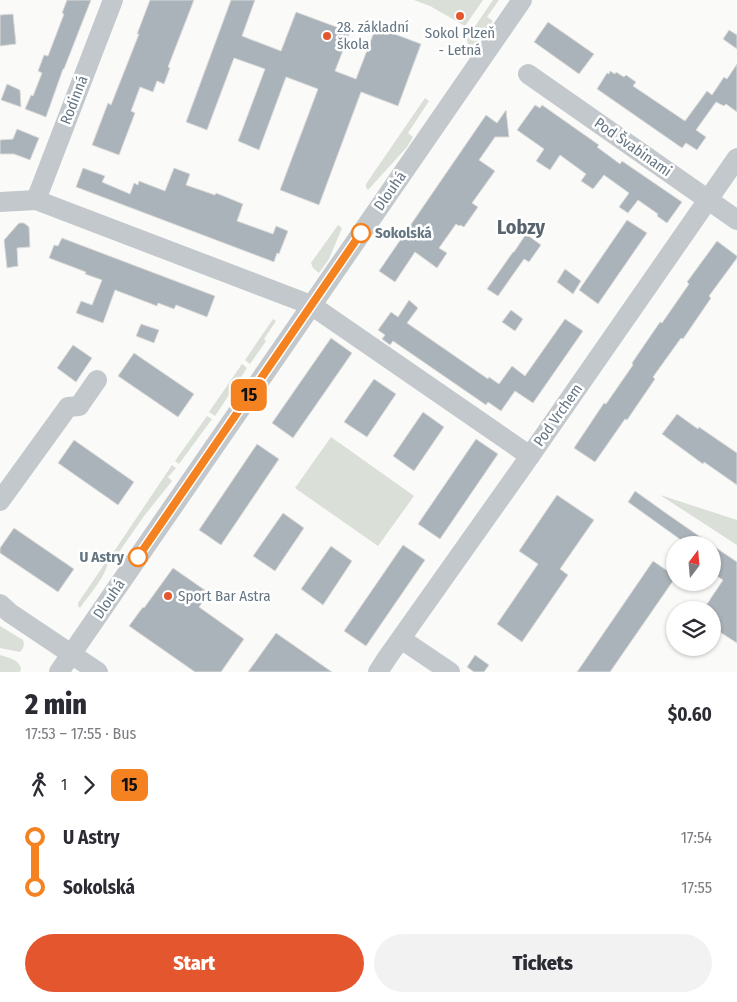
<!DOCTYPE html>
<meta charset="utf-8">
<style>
body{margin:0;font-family:"Fira Sans Condensed",sans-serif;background:#f2f2f3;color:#2b2b33;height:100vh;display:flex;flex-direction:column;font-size:19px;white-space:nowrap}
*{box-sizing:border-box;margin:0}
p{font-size:16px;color:#7c7c81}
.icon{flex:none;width:28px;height:28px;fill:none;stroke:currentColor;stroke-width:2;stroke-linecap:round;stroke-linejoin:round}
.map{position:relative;height:672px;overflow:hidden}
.panel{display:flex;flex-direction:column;background:#fff;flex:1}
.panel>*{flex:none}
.badge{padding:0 10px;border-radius:8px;font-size:18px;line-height:32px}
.needle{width:32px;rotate:16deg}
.buttons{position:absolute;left:666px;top:536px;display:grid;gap:10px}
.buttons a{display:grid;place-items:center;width:55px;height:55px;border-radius:50%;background:#fff;box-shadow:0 1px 4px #0004;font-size:25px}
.map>.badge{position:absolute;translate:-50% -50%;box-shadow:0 0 0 2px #fff}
.legs{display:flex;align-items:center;gap:8px;height:55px;padding:0 25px;font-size:16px}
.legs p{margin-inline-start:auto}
.overview{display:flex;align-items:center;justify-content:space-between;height:85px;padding:0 25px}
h1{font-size:28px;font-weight:800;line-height:38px}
.primary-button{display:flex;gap:10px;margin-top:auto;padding:10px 25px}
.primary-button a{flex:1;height:58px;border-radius:30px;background:#e4572e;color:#fff;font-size:20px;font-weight:800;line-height:58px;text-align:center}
.primary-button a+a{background:#f2f2f3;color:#2b2b33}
ul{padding:0 25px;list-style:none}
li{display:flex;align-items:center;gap:18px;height:50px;font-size:19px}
li i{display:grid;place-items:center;width:8px;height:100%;margin:0 6px;background:currentColor}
li i::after{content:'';width:12px;height:12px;margin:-6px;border:4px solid;border-radius:50%;background:#fff}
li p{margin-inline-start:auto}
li:first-child i{background:linear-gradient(#0000 50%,currentColor 0)}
li:last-child i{background:linear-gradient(currentColor 50%,#0000 0)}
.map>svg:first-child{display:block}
</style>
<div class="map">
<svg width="737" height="672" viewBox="0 0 737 672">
<rect width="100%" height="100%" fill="#fafaf8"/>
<g fill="#dadfd7">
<polygon points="414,0 483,0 465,26 430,6"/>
<polygon points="493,0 499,0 487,17 493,21 474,48 468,44 467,40 469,35"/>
<polygon points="425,98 429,101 408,133 413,137 407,147 368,190 366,187 366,184"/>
<polygon points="338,225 342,228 329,259 319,273 313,268 311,263"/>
<polygon points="273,319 276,321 264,339 266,341 250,364 245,360"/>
<polygon points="242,364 247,368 215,416 209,412"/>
<polygon points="207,416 212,419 179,464 175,461"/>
<polygon points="331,437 414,496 378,546 295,488"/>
<polygon points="172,465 176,468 168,477 172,481 144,516 112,562 111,560 113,553"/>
<polygon points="660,495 737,520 737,545"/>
<path d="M 108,559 C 109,573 89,595 80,608 L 78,606 L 78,603 Z"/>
<polygon points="0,626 23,640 24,644 23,648 20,652 0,648"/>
<path d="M 0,655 C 9,658 18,659 21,668 L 20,672 L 0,672 Z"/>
</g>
<g fill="#aab3b9" stroke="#dcdcda">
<polygon points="67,0 91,0 64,69 63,69 46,117 25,109 31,95 33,96 42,73 38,71 44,55 48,56 64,14 62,13"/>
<polygon points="150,0 194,0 168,67 170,68 164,84 157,81 153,92 140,87 131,111 135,113 119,155 92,145 108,103 111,105 139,34 137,34"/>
<polygon points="231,0 255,0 242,36 281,51 296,12 350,32 335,71 356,79 376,27 421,44 398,106 361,92 319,205 280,190 318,89 286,77 259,150 238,141 265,69 234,58 207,130 186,122"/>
<polygon points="13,14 16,44 0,46 0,15"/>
<polygon points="548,22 594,54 579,74 534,42"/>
<polygon points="729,30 737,35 737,49 723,39"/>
<polygon points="737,64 737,112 726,104 724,106 716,102 696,130 706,137 697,150 686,143 682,148 597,89 607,73 609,74 610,71 615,74 616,72 624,77 626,75 636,82 633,86 685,121 707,91 712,95 724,77 727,79"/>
<polygon points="7,84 20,90 21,107 1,100"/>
<polygon points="535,105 540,108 542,105 599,145 597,147 620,164 622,161 682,202 667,223 657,216 658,214 638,200 628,213 619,207 629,193 604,175 593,189 581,181 586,174 560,155 550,170 536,161 544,149 517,130"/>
<polygon points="506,110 509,137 495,137 479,160 495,171 472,203 478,207 464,227 460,225 459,226 456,224 439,248 447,253 437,268 415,252 395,282 379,271 486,115 497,123"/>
<polygon points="17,129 39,138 30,160 14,154 0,154 0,140 13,139"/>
<polygon points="83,168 105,176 102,182 130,194 134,183 138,185 139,181 165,191 174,168 190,174 186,185 215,195 216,193 243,204 237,221 273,234 276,226 288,231 279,254 277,253 274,262 76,187"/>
<polygon points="627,220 647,233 598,304 579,290"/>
<polygon points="19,223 24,223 29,227 30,247 17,248 18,266 7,268 4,240"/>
<polygon points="526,234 541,245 529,262 524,259 498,296 487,289 513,252 514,252"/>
<polygon points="62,238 215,296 207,317 176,305 174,309 158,303 157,306 115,290 103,323 76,313 81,301 92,305 102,280 85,274 86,272 49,258 54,245 58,246"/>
<polygon points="717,241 737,256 737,258 709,296 711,298 683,339 681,338 653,377 655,379 627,420 625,419 595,462 574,448 604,403 606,404 633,365 632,363 660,322 662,323 689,284 687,282"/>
<polygon points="565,269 581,281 573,294 557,282"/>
<polygon points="409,300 418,308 407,323 488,379 489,377 499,384 512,366 525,376 565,319 583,331 533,403 515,391 501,411 488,402 486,405 393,341 390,345 382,339 385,335 378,330 391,312 398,317"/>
<polygon points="511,310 523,319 515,331 502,322"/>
<polygon points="141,324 159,330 154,343 136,336"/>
<polygon points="331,338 352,353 293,438 272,423"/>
<polygon points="73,345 92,358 76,382 57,368"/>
<polygon points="134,353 194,394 178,417 118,376"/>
<polygon points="374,379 396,394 367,437 344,422"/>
<polygon points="423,412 444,427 414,471 393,456"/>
<polygon points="677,414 698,429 699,427 737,453 737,485 704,462 703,464 662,434"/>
<polygon points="476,439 498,454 440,539 418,524"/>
<polygon points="74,440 134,482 118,505 58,463"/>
<polygon points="257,444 279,459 221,545 199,530"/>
<polygon points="635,491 670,516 712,545 688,545 628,502"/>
<polygon points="557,495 594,520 560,569 568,575 522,642 497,624 538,564 519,551"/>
<polygon points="283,513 304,528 275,571 253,556"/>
<polygon points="14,528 74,569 58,592 0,553 0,548"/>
<polygon points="403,545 425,560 366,646 344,631"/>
<polygon points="712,545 737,562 737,643 712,627 712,610 703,610 723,580 712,573"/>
<polygon points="331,546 352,561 323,605 301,589"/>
<polygon points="653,561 675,576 675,578 610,672 577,672"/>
<polygon points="173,568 209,593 199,607 244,639 221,672 195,672 129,626 143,607 144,608"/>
<polygon points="276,633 332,672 248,672"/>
<polygon points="475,655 489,665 484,672 474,672 467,667"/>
</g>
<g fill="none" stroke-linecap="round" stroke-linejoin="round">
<g stroke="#c3c8cc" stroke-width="20">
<polyline points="528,74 737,220"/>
<polyline points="36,200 113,0"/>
<polyline points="0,202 36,200 311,305 530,456"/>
<polyline points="0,501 68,407 79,406 97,380"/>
<polyline points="0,604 10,613 98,672"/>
<polyline points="401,639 450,672"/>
<polyline points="59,672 522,0"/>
<polyline points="378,672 387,658 530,456 737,158"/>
</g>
</g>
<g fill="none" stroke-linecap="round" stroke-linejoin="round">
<defs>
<polyline id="line-1" points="138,557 361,233"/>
</defs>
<use href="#line-1" stroke="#fff" stroke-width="11"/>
<use href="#line-1" stroke="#f58220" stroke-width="8"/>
</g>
<g fill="#e4572e" stroke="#fff" stroke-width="2">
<circle cx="460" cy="16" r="5"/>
<circle cx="327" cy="36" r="5"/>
<circle cx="168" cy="596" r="5"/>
</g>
<g fill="#fff" stroke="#f58220" stroke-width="2.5">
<circle cx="361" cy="233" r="9"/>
<circle cx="138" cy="557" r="9"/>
</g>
<g text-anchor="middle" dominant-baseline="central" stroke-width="5" stroke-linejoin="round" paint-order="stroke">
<g font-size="15" fill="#657683" stroke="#fff" text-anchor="start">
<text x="337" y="27">28. základní<tspan x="337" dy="17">škola</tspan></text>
<text x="460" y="33" text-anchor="middle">Sokol Plzeň<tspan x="460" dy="17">- Letná</tspan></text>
<text x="178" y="596">Sport Bar Astra</text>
</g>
<g font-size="15" fill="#657683" stroke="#fff">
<text transform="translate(74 100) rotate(-69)">Rodinná</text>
<text transform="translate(633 147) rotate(35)">Pod Švabinami</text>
<text transform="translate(390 191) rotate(-55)">Dlouhá</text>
<text transform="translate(558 415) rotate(-55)">Pod Vrchem</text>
<text transform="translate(109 599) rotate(-56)">Dlouhá</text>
</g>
<g font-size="15" font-weight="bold" fill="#657683" stroke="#fff" text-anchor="start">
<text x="375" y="233">Sokolská</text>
<text x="124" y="557" text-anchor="end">U Astry</text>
</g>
<g font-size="20" font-weight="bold" fill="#57646e" stroke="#fff">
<text x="521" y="227">Lobzy</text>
</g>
</g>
</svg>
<div class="buttons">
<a><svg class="needle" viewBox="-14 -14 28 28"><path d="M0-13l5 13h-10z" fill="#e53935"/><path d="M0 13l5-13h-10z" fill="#7c7c81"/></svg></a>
<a><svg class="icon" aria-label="layers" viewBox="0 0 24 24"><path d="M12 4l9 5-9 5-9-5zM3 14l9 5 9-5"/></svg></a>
</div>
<b class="badge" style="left:249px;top:395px;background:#f58220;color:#111">15</b>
</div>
<section class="panel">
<div class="overview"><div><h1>2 min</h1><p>17:53 – 17:55 · Bus</p></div><b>$0.60</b></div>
<div class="legs"><svg class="icon" aria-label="walk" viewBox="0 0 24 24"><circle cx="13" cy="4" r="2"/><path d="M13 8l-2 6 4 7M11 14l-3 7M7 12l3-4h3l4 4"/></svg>1<svg class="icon" aria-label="forward" viewBox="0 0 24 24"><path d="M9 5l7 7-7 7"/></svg><b class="badge" style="background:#f58220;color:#111">15</b></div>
<ul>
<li><i style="color:#f58220"></i><b>U Astry</b><p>17:54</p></li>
<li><i style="color:#f58220"></i><b>Sokolská</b><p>17:55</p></li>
</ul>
<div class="primary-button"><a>Start</a><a>Tickets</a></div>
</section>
